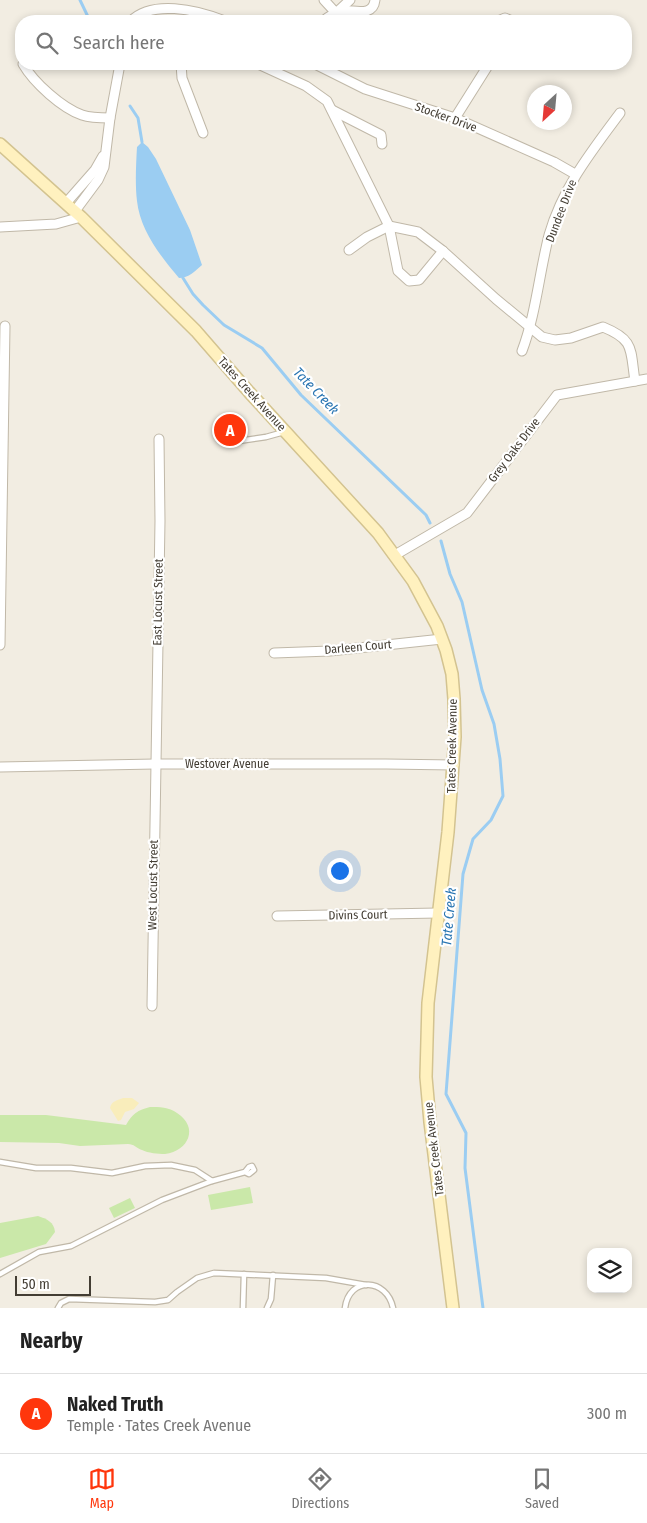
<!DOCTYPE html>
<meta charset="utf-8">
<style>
body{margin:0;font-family:"Fira Sans Condensed",sans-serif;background:#f2f2f2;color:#222}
.controls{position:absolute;right:15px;bottom:15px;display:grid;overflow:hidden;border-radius:10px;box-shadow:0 2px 8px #0003}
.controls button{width:45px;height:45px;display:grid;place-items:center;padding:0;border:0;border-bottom:1px solid #e0e0e0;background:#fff;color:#222;font:25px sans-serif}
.compass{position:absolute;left:527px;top:85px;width:45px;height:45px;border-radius:50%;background:#fff;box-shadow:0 2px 8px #0003;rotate:206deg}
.scale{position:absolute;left:15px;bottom:12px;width:76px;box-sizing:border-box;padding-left:5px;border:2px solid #433d33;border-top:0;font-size:14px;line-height:18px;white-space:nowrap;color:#433d33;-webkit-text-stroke:4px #fff;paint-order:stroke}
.you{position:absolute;left:339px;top:870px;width:18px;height:18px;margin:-12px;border:4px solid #fff;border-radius:50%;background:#1a73e8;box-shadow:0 0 0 8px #1a73e833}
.badge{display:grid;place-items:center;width:32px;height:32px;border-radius:50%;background:#ff360c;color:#fff;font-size:16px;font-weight:700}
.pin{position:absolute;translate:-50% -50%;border:2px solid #fff;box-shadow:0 1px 5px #0006}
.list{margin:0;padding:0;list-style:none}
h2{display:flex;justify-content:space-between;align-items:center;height:65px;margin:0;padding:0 20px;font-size:21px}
h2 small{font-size:16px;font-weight:400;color:#767676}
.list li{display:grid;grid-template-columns:32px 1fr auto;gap:15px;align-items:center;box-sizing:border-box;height:80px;padding:0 20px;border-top:1px solid #e0e0e0}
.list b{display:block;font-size:19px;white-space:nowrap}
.list p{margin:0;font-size:16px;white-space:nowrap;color:#767676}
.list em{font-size:16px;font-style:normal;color:#767676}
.icon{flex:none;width:28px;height:28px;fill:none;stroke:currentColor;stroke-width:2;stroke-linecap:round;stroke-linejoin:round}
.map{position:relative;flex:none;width:647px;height:1308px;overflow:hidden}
.search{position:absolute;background:#fff;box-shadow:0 2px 8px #0003;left:15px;right:15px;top:15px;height:55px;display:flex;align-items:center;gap:12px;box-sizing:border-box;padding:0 18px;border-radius:20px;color:#767676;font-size:19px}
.sheet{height:145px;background:#fff}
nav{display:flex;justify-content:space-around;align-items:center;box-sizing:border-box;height:70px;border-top:1px solid #e0e0e0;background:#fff;font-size:14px;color:#767676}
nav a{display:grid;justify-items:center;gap:2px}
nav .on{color:#ff360c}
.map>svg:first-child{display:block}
.green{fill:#cae8a9}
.sand{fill:#f9edbb}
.water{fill:#9bcdf2}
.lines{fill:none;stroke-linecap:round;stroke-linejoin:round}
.stream{stroke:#9bcdf2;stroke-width:3}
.lane-casing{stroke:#c0b8a8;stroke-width:7}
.street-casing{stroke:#c0b8a8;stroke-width:11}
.secondary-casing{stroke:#d3c390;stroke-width:14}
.lane{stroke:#fff;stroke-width:4.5}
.street{stroke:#fff;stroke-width:9}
.secondary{stroke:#fff1bf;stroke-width:11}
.labels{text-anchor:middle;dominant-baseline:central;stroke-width:4.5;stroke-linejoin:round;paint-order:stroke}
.street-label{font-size:12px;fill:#433d33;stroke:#fff}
.water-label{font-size:14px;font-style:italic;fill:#2975b2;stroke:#fff}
</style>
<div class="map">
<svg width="647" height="1308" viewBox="0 0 647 1308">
<rect width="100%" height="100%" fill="#f2ede2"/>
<!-- green -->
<g class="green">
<path d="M150 1107C159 1107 169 1107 177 1113 199 1127 189 1151 165 1154 158 1154 148 1153 142 1150 136 1148 134 1144 128 1144L80 1146 59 1143 0 1142V1115H46L126 1125C132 1114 138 1110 150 1107Z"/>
<path d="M250 1187 253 1203 211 1210 208 1195Z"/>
<path d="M130 1198 135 1208 114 1218 109 1208Z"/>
<path d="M38 1216C47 1219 54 1222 55 1232L46 1244 0 1258V1223Z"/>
</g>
<!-- sand -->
<path class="sand" d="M123 1098H132L139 1103 134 1109 125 1112 121 1120 118 1121 110 1108C111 1101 118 1100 123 1098Z"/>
<!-- water -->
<path class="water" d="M142 142 148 147 156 159 190 230 202 265C195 271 189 278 179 278 161 257 140 230 137 201 135 184 136 165 137 147Z"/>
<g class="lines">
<!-- stream -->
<g class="stream">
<path d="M80 0 90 21"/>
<path d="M130 106 138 118 142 142"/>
<path d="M183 278 193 294 203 305 224 325 262 348 301 395 426 515 430 523"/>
<path d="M441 541 450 574 462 602 482 690 494 724 500 759 503 796 491 820 473 839 463 874 446 1094 466 1133 465 1168 483 1308"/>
</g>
<!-- lane casing -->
<g class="lane-casing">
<g id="lane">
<path d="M232 442 266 437 284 432"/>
<path d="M0 1162 36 1168H71L112 1173 145 1166 171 1165 195 1170 212 1181 245 1172 249 1167 252 1166 254 1170 249 1174 245 1172"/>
<path d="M0 1274 39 1252 71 1246 162 1200 212 1181"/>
<path d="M58 1308 61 1303 69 1299 155 1302 168 1300 177 1292 197 1278 214 1273 326 1278 366 1285"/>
<path d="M243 1308 244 1274"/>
<path d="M267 1308 271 1299 273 1275"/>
<path d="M345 1308C349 1276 387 1278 393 1308"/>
</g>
</g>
<!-- street casing -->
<g class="street-casing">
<g id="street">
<path d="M324 0 336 13 350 0"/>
<path d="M131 21C152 0 195 9 225 21"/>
<path d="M323 21C328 17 334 13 341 11 353 9 373 18 375 0"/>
<path d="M498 21 505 18 512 21"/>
<path d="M23 64C34 83 62 108 82 115 91 118 101 118 110 118"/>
<path d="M181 64 182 78 203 133"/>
<path d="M258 64 306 86 327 101 389 226 398 271 409 281 419 280 443 251"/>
<path d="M315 64 365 89 455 118 554 162 575 174"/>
<path d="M332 110 381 135 382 144"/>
<path d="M455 118 489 64"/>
<path d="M66 203 95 170 103 156"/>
<path d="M75 211 98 180 104 167 110 118 120 64"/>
<path d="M0 227 56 224 81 217"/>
<path d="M349 250 367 237 389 226 418 232 443 251 496 299 542 337 555 340 571 338 603 327C635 340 630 349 635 381"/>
<path d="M522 351C536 314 539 274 549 235 563 187 591 152 620 113"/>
<path d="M395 555 467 513 557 395 647 379"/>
<path d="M0 645 5 326"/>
<path d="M274 653 330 651 442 639"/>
<path d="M0 767 155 764H386L454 765"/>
<path d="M277 916 438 913"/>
<path d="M152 1006 160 521 159 439"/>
</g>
</g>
<!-- secondary casing -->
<g class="secondary-casing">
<path id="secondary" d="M0 144 81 217 196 331 249 392 378 533 413 581 437 626 446 650 452 674 454 699 455 737 448 832 428 1003 426 1077 430 1122 453 1308"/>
</g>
<!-- lane -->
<use href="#lane" class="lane"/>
<!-- street -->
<use href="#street" class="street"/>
<!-- secondary -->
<use href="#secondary" class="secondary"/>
</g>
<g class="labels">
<!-- street labels -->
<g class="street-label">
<text transform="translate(446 117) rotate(20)">Stocker Drive</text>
<text transform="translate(561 211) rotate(-69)">Dundee Drive</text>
<text transform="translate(252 394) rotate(48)">Tates Creek Avenue</text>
<text transform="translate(514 450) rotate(-53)">Grey Oaks Drive</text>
<text transform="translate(158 602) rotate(-89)">East Locust Street</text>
<text transform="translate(358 647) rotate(-5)">Darleen Court</text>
<text transform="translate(452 746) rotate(-89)">Tates Creek Avenue</text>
<text x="227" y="764">Westover Avenue</text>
<text transform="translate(153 885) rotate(-89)">West Locust Street</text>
<text transform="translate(358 915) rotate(-1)">Divins Court</text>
<text transform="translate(434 1149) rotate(-97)">Tates Creek Avenue</text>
</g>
<!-- water labels -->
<g class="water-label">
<text transform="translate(316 391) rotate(46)">Tate Creek</text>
<text transform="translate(449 917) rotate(-85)">Tate Creek</text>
</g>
</g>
</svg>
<div class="controls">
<button><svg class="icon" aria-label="layers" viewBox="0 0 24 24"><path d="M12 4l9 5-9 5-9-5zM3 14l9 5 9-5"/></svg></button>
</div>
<svg class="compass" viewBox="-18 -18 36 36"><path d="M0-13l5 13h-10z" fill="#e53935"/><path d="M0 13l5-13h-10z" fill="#767676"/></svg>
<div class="scale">50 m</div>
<div class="you"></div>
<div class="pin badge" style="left:230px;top:430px">A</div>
<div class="search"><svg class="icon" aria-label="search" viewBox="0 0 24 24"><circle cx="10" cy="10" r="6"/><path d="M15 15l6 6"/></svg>Search here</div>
</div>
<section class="sheet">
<h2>Nearby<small></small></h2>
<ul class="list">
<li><span class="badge">A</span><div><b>Naked Truth</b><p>Temple · Tates Creek Avenue</p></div><em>300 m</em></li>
</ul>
</section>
<nav>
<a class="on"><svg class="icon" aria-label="map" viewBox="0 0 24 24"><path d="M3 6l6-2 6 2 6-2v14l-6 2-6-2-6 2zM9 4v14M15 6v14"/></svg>Map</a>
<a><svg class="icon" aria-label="directions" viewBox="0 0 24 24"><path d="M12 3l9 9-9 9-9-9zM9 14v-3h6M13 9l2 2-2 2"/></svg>Directions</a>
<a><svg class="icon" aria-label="saved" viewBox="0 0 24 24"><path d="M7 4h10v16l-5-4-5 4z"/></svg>Saved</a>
</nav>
